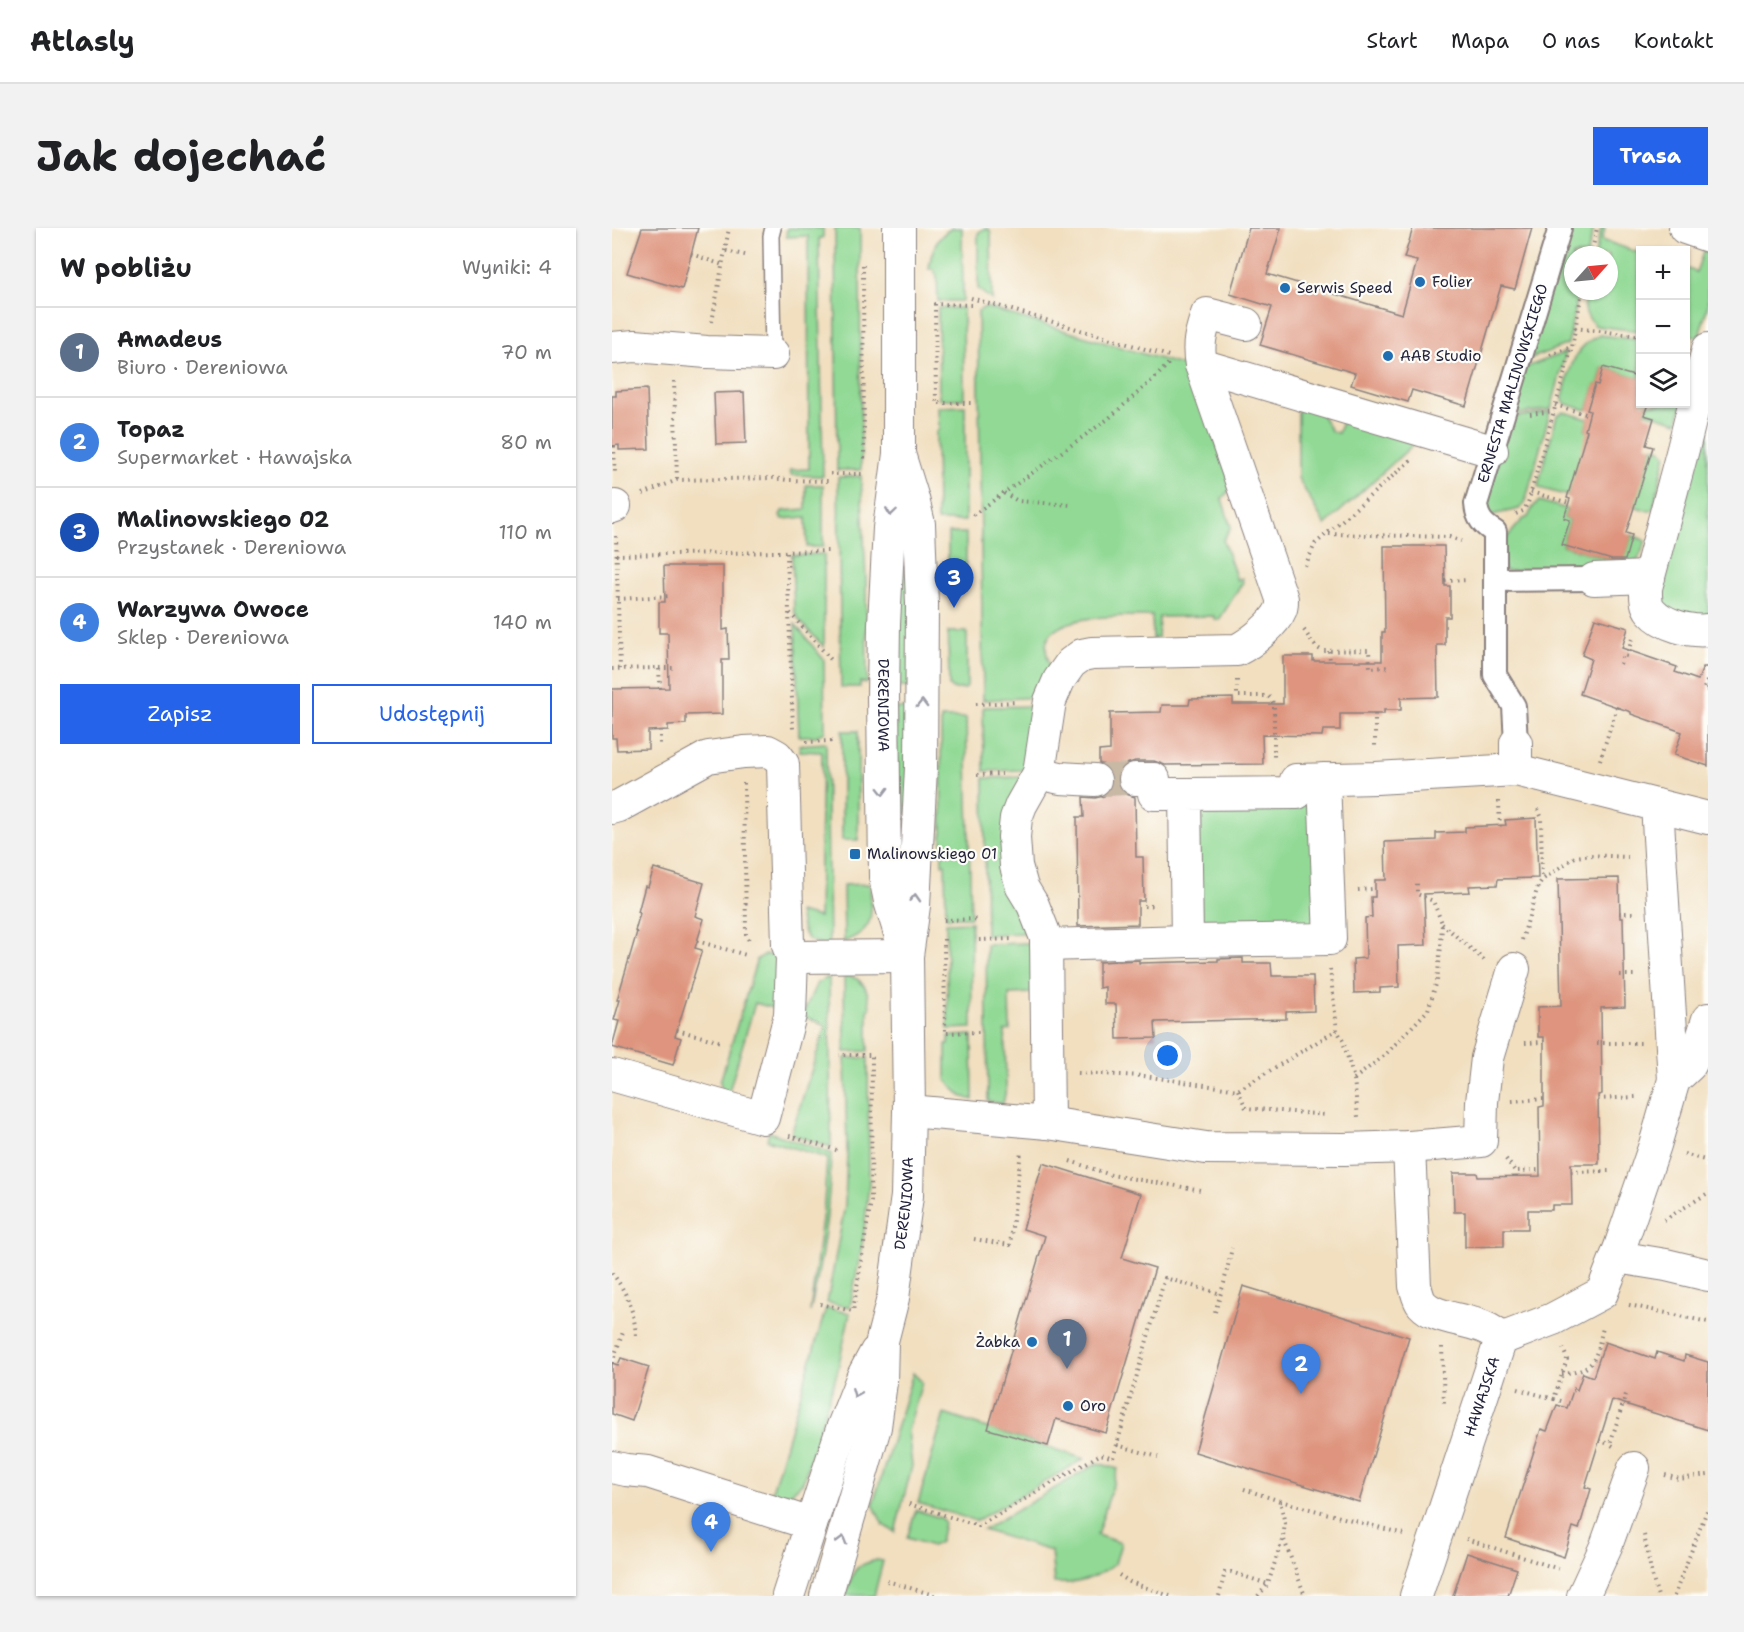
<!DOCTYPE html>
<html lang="pl">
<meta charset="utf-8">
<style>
body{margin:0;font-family:"Shantell Sans",sans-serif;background:#f2f2f2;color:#202124}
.controls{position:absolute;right:18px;top:18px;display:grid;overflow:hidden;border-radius:0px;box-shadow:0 2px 4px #0004}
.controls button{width:54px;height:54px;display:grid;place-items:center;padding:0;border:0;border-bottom:2px solid #e0e0e0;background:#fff;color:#202124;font:30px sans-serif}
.compass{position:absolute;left:952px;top:18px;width:54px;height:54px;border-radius:50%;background:#fff;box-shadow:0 2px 4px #0004;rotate:63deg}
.you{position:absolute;left:556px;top:828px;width:21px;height:21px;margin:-15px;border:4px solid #fff;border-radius:50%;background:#1a73e8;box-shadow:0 0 0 9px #1a73e833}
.badge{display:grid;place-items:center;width:39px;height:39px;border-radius:50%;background:#2563eb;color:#fff;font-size:20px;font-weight:700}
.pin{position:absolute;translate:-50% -50px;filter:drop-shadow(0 2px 3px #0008)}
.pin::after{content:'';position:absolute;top:32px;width:21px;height:18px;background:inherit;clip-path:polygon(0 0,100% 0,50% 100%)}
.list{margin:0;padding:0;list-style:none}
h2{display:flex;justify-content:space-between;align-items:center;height:78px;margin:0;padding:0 24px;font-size:26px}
h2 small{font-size:20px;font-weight:400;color:#757577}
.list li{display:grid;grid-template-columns:39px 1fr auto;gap:18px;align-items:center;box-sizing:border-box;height:90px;padding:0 24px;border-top:2px solid #e0e0e0}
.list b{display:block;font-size:22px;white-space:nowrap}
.list p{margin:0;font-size:20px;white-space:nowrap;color:#757577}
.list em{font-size:20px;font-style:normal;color:#757577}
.actions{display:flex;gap:12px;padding:18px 24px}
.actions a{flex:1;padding:14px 0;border:2px solid #2563eb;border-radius:0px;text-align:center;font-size:21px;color:#2563eb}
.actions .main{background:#2563eb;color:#fff}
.icon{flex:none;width:33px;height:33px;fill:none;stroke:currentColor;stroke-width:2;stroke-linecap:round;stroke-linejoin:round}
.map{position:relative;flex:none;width:1096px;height:1368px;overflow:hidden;border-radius:0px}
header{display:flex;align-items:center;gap:36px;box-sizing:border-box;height:84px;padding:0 30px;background:#fff;border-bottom:2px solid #e0e0e0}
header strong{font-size:28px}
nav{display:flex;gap:33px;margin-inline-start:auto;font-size:21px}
.intro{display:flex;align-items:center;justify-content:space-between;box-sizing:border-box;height:144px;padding:0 36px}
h1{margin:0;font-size:42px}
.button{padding:15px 27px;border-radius:0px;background:#2563eb;color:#fff;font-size:21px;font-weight:700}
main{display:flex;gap:36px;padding:0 36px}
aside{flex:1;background:#fff;border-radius:0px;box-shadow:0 2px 4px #0004}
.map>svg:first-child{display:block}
.green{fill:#91d994;stroke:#5a7e68;stroke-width:1.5}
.building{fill:#de947e}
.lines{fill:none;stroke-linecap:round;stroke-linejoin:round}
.minor-tunnel{stroke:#c8b9a5;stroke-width:32;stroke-dasharray:32 16;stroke-linecap:butt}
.service-casing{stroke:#8a807e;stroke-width:18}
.pedestrian-casing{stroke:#8a807e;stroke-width:26}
.minor-casing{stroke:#8a807e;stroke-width:34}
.path{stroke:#8a807e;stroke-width:4;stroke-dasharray:1.5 4.5;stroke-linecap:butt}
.service{stroke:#fff;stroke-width:15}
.pedestrian{stroke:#fff;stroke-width:22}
.minor{stroke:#fff;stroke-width:32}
.oneway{stroke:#9c9ca7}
.poi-dot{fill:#1f6fb2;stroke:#fdfcf7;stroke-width:2}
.labels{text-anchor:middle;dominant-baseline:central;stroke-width:4.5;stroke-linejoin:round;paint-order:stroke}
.poi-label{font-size:15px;fill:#22223b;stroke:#fdfcf7;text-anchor:start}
.street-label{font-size:15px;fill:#22223b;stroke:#fdfcf7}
</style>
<header>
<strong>Atlasly</strong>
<nav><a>Start</a><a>Mapa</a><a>O nas</a><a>Kontakt</a></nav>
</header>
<div class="intro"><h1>Jak dojechać</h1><a class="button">Trasa</a></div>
<main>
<aside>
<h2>W pobliżu<small>Wyniki: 4</small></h2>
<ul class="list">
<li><span class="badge" style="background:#5c6f8a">1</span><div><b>Amadeus</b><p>Biuro · Dereniowa</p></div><em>70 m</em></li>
<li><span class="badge" style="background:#3f7fe0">2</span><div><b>Topaz</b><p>Supermarket · Hawajska</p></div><em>80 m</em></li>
<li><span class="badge" style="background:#1a4fb4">3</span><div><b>Malinowskiego 02</b><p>Przystanek · Dereniowa</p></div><em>110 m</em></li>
<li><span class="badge" style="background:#3f7fe0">4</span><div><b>Warzywa Owoce</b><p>Sklep · Dereniowa</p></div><em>140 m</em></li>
</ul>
<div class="actions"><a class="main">Zapisz</a><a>Udostępnij</a></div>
</aside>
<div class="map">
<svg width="1096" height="1368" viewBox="0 0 1096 1368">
<rect width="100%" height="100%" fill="#fdfcf7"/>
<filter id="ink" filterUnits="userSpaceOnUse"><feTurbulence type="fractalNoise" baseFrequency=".0167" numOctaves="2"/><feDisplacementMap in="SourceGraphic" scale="12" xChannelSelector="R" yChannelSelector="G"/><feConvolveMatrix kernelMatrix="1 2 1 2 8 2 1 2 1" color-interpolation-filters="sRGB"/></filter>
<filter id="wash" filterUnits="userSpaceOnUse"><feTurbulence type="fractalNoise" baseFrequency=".008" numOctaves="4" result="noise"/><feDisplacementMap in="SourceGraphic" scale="24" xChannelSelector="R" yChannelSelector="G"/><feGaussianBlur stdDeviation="1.35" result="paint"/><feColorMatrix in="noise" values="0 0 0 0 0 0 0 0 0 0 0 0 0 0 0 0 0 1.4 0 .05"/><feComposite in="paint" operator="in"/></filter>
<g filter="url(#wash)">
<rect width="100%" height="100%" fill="#f1dfc0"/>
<!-- green -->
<g class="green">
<path d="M175 0H211V9L207 11 211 248 179 247 178 242 197 241 196 8 174 9Z"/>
<path d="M223 0H248V5L249 242H225Z"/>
<path d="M340 0H350L351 73H326L325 48 321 41H317C319 23 324 9 340 0Z"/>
<path d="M955 0H982L975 27H961V63H966L956 116 914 132Z"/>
<path d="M989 0H993L990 12 1028 25V103L984 98C972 87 970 79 974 63H997V27H983Z"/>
<path d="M371 1H377L379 5 380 72 366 61V5Z"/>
<path d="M1092 22 1096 26V76L1087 109 1074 108V40L1084 44Z"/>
<path d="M373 79 579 140 620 259 610 271 619 299 611 312 625 352 630 350 631 354 607 392H603L602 388 547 389 546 410 541 411 540 388C516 388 438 384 434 417 433 424 437 432 438 440 438 449 430 461 426 469L371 472 366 83Z"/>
<path d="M326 80H351L352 171H327Z"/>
<path d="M988 107 1028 112V150L991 139 986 157H983L975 182 954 176 951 172V168C958 142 960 119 988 107Z"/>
<path d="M954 124 939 181 898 187 912 140Z"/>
<path d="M1036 176H1070L1066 194 1033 184Z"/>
<path d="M353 178V293H325L324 203 327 202 326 179Z"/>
<path d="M686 178 708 184 719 203 726 205 731 191 805 213 713 297 686 250Z"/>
<path d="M938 184 913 275 907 281 871 289 897 190Z"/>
<path d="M952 184 976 191 973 202 978 204 956 268 928 260 926 257 945 187Z"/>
<path d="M1096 186V390L1064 386 1045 371Z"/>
<path d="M1041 219 1049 221 1054 226 1041 282 1037 283 1012 275 1032 247Z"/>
<path d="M249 248 254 352 255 455 248 454V459H229L226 249Z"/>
<path d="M194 257H211V319H195L194 289 171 291 168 288 170 283 194 281Z"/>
<path d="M927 273 955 281 952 290 958 292 950 317 1011 336 1020 307 1034 313 1026 332 1015 339 892 343 891 314 910 292 916 289 921 279Z"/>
<path d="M295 297 300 459H283L288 300Z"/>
<rect x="336" y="305" width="18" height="55"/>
<path d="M212 326V419L187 392 182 383 180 327Z"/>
<path d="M183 396 212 432 213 504 204 508H187Z"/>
<path d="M336 404H355V459L353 461H340L337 458Z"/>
<path d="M425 478 415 542 372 543 371 479Z"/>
<path d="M283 480H299L292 649 287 648Z"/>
<path d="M329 490H354L359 689H334L333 636H330Z"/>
<rect x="230" y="503" width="16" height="109"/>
<path d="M214 515 217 717C191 714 192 709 187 684L207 689 210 524 188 523 187 517Z"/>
<path d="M411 549 422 704 374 707 372 550Z"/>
<path d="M709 572 712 698 588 701 585 575Z"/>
<path d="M258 656C259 688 265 700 232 714L231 657Z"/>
<path d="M359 694 360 800 336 801 334 695Z"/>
<path d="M422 715V765L397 766 398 802 393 803 394 861 391 876 376 873 374 716Z"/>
<path d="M153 727H159L166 730 168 782 143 775 115 870 110 862 108 854 145 731Z"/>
<path d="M232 747C252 749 257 763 258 781H256V823L233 824Z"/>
<path d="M217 749 219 919 179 906 214 797 190 788 205 755Z"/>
<path d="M360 807 361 872 349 868 334 852V816H337V808Z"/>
<path d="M233 830H256L257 955 251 1012 238 1079 215 1075 233 977 235 924Z"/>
<path d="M157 904 219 925C218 980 211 1030 198 1084L212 975 215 930 155 912Z"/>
<path d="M214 1080 238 1085 225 1145 191 1254 179 1265 158 1270Z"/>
<path d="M301 1145 310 1154 296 1202 300 1238 283 1304 271 1297 261 1276Z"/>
<path d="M332 1186C379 1202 426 1215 472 1231L364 1293 306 1275Z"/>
<path d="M486 1235 506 1241 485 1307 509 1315 503 1336C483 1350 467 1357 442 1355L439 1323 371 1302Z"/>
<path d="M304 1282 329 1290 332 1294 328 1314 320 1318 295 1310Z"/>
<path d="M265 1332 271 1333 262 1368 234 1367C241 1344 239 1338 265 1332Z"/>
</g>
<g id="blocks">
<!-- building -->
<g class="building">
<path d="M30 0H86L70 61 15 45Z"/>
<path d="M637 0H669L655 46 790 86 805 33 792 30 801 0H920L903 61 889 58 854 178 800 162 796 174 739 157 743 145 648 117 660 79 618 66Z"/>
<path d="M991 139 1029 150V176H1036L1032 187 1042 190 1034 217 1041 219 1014 305 1020 307 1013 332H1000L950 317 958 292 952 290 958 271 955 270 975 203 973 202 978 183 975 182 983 156 986 157Z"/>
<path d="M35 161 37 221 7 222V217L0 218V168H4V163Z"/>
<path d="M132 164 134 215 104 216 102 165Z"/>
<path d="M772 318H832L833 358H838V389H833V417H825L826 469 789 470V482H772V486H728V502H711L710 508 650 507 651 536 553 537 542 533H523L514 536 507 543 505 552 507 559 514 566 523 569 524 629H531L532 673H526V696L466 698 465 589H472L471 569 483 570 492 568 498 562 501 554 499 543 493 537 487 535V523L498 522V485L549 484 550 477H577L578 471 621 470V476H671V428H701V433H770V404H773Z"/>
<path d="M52 338H111V402L116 401 117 432H110V486L74 487V496L56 497V502L36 503V521L5 522 4 510H0V461L57 460 56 405H47V374H53Z"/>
<path d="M983 390 1016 400 1010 420 1065 439 1063 444 1086 452 1091 439H1096V538L1062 527 1070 504 1019 486V484L968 466 979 431 970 427Z"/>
<path d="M924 590 926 650 886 651 885 657 857 658 858 664 812 666 814 717 786 718 787 759 768 760V764L742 765 741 731 754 730 753 690 760 689 759 669H763V652H774L773 614 824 612V605L853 604V599L894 597 893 592Z"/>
<path d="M42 640 92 655 83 688 92 691 83 720 90 722 63 808 69 810 61 837 0 819 7 793 2 792 8 772H5L25 704 23 703 28 685 26 684 33 658 36 659Z"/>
<path d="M1007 650 1008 690H1011L1013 779 989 780 990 866 986 867 987 936H959L960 977H940V982H916V1001H892V1018L853 1019V984H842L841 945H865L866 949 928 948 927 879 932 878V809H926V779L949 778 946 651Z"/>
<path d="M631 730V735H659L660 748H701L702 783 674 784V791L543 794 544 810 505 811 504 776H493V759L487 760V734L527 732V735L606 733V731Z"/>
<path d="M431 935 529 966 510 1030 543 1040 494 1205 444 1191 436 1218 376 1201 433 1008 411 1001Z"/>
<path d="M631 1058 797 1109 747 1274 583 1224Z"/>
<path d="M993 1114 1043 1131 1045 1124 1072 1133 1073 1127 1096 1134V1202L1000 1172 973 1259 979 1261 967 1301 961 1299 952 1329 894 1310 929 1201 935 1203 945 1177 955 1180 962 1160 965 1162 971 1145 981 1149Z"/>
<path d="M9 1130 37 1139 20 1193 0 1186V1135L6 1137Z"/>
<path d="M855 1325 905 1341 896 1368H841Z"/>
</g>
</g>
</g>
<g filter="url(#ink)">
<use href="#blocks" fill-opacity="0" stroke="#8a807e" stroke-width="1.5"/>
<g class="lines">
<!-- minor-tunnel -->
<path class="minor-tunnel" d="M483 552 523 551"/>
<!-- service casing -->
<g class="service-casing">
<path id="service" d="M161 0 159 8 161 126"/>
</g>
<!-- pedestrian casing -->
<g class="pedestrian-casing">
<g id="pedestrian">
<path d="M883 352 982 351"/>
<path id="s1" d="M904 515 902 478 883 447V304C871 297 865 290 864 276L948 0"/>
</g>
</g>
<!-- minor casing -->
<g class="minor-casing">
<g id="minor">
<path id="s2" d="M287 0V226L277 300 272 396 271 469 273 649 278 673 293 722"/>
<path d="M1073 0 1096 8"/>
<path d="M0 120 23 118 95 124 161 126"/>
<path d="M1096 121 1071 221 1034 360C1034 367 1033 376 1039 383 1051 397 1078 404 1096 402"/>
<path d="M589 137 880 223"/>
<path d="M0 279 3 278"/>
<path d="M982 351 1037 349"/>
<path d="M904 542 1096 590"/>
<path d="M427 545 448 550 483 552"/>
<path d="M523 551H542V566H573"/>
<path d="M1045 577 1062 852"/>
<path d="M0 580 7 578 96 529 132 524 156 523 165 528 171 536 176 717 180 729 178 787 151 890 0 847"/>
<path d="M575 713 718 711 712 551"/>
<path d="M434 717 575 713 573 566 685 565 684 552 764 550 904 542V515"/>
<path d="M180 729 295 728"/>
<path d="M297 883 436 895 594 920 732 921 797 919 869 913 870 874 875 830 902 741"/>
<path d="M436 895 434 710 421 677 410 659 404 638 402 609 404 590 409 577 427 545 438 473 447 452 459 435 470 427 480 425 625 422C639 415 663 396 669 381 670 378 670 374 670 371L589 137C585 116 589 105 595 86L634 96"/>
<path d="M797 919 803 1058C805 1064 806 1071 810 1076 827 1095 871 1089 889 1111"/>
<path d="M1005 1029 1054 1037 1096 1047"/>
<path d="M0 1239 14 1242 36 1244 199 1296"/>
<path d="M176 1368 230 1201 251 1148 264 1124"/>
<path id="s3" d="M214 1368 263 1199 269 1154 270 1113 281 1070 295 968 297 883 295 728 302 678 309 540 310 376 307 296 301 271 287 226"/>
<path id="s4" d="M804 1368 889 1111 941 1091 990 1065 1008 1019 1043 917 1062 852 1078 837 1087 820 1096 791"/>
<path d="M971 1368 994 1318 1022 1240"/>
</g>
</g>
<!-- path -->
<g class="path">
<path d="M114 23 137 28"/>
<path d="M79 26 111 37"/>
<path d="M979 27 985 0"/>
<path d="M251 37 252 231"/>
<path d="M359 70 557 128"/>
<path d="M359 77 323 76 324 175H360"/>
<path d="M100 94 117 0"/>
<path d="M963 100 1028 108"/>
<path d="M938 127 959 119"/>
<path d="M62 153 65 252"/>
<path d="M943 177 977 187"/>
<path d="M918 186 942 183"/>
<path d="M2 218 3 247"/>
<path d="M218 246H252V244"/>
<path d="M919 264 957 275"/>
<path d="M392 265 406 273 459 277"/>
<path d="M31 266 65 252 161 250 175 252 218 253"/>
<path d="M904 286 911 283 916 275 960 119 970 63"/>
<path d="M361 287 496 191 545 148 557 135"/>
<path d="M717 306 837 309 849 313"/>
<path d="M4 308 8 441"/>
<path d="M175 325 181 501"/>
<path d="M4 327 219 323"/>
<path d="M693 338 703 316 799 232"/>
<path d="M833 353 856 352"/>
<path d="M6 371 58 368"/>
<path d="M178 385 221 434"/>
<path d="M692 402C698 410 701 419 711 423L757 422 758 440 778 439"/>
<path d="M717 423 718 433"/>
<path d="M1008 436 1011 427 1015 428 1021 407"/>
<path d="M47 440H62"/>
<path d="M0 441 47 440 48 460"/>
<path d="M625 452V468H656L659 471 662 477V529"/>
<path d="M1092 460 1096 451"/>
<path d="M364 476 405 474"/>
<path d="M763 486V518"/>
<path d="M48 502V520"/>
<path d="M194 514 222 513"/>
<path d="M988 532 1005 479"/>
<path d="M365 547 390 546"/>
<path d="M132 555 134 706 138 715"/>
<path d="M887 573 888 602"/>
<path d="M926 581 929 588 930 651"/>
<path d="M746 662 760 661"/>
<path d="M532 678H544"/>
<path d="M1007 685H1022"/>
<path d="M332 692 367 691"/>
<path d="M830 696 872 732"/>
<path d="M332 711 333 805 368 804"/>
<path d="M367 712 402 711"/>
<path d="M910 712 926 658 930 652 963 629 978 627 1016 629"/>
<path d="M85 713 134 727"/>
<path d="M718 741 725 802 731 813 742 851 746 889"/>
<path d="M1008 747H1025"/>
<path d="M65 802 109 814"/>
<path d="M913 815 932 814"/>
<path d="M985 815H1030"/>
<path d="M466 845 532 848 626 862 725 802"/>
<path d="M742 851 773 827 816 782 825 753 829 718 830 695 821 673 805 666V652"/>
<path d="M626 862 634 880 715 887"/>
<path d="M986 871 1024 869"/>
<path d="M900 873 932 871"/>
<path d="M177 908 228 923"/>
<path d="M1072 926 1096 933"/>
<path d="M894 931 903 943 928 942"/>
<path d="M458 933 499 947 589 962"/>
<path d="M959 944 1000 943"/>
<path d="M1052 992 1096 965"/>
<path d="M362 1011 398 1017 409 923"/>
<path d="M0 1045C15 1064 23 1085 24 1109"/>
<path d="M208 1076 241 1083 259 973 260 827H227"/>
<path d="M1017 1077 1096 1094"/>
<path d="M603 1084 612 1055 620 1020"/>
<path d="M830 1119 832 1175"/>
<path d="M0 1135 11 1104"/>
<path d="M950 1146C985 1143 983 1130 991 1100"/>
<path d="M906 1161 942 1171 955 1131 951 1120"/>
<path d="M942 1171 953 1174"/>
<path d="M987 1213 998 1216"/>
<path d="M505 1217 546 1229"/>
<path d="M1001 1218 998 1216 1015 1163"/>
<path d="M1053 1247 1067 1251 1096 1247"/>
<path d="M632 1261 668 1273 673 1296 671 1309 693 1368"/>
<path d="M668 1273 792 1306"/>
<path d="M297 1276 367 1298 489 1226 501 1230 553 1050 609 1066"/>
<path d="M1032 1307 1040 1348 1046 1368"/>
<path d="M854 1311 950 1342"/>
<path d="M507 1347 518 1354 558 1368"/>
<path d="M275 1353 325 1368"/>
<path d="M607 1368 613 1344H619L656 1356"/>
<path d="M646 1368 656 1356 671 1309"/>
<path d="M1062 1368 1096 1280"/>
</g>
<!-- service -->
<use href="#service" class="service"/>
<!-- pedestrian -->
<use href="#pedestrian" class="pedestrian"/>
<!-- minor -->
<use href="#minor" class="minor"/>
</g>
<!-- one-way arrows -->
<defs><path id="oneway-chevron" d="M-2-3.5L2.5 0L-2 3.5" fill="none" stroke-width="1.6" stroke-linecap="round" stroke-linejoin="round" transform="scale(1.5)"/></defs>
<g class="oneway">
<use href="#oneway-chevron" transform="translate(279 284) rotate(98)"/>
<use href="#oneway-chevron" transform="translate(310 476) rotate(-89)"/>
<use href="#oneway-chevron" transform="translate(271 563) rotate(89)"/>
<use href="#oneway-chevron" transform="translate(303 670) rotate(-87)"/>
<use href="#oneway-chevron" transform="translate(244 1165) rotate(112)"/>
<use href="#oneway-chevron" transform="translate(230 1312) rotate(-74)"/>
</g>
</g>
<!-- markers -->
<g class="poi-dot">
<circle cx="808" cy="54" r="6"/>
<circle cx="673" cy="60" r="6"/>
<circle cx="776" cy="128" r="6"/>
<rect x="237" y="620" width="12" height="12" rx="3"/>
<circle cx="420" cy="1114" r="6"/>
<circle cx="456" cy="1178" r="6"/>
</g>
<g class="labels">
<!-- poi labels -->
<g class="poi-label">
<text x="820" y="54">Folier</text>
<text x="685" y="60">Serwis Speed</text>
<text x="788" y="128">AAB Studio</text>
<text x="255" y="626">Malinowskiego 01</text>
<text x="408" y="1114" text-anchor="end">Żabka</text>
<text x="468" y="1178">Oro</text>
</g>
<!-- street labels -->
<g class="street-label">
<text stroke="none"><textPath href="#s1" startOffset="378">ERNESTA MALINOWSKIEGO</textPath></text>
<text stroke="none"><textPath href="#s2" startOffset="478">DERENIOWA</textPath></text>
<text stroke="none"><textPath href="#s3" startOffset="402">DERENIOWA</textPath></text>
<text stroke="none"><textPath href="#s4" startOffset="210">HAWAJSKA</textPath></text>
</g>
</g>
</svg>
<div class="controls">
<button>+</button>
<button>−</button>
<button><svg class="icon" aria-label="layers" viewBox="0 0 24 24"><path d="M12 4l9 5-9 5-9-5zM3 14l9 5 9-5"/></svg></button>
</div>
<svg class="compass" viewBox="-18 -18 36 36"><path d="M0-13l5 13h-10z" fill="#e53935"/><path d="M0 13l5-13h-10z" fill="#757577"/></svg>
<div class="you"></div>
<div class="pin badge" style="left:455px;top:1141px;background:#5c6f8a">1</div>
<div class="pin badge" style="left:689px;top:1166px;background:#3f7fe0">2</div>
<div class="pin badge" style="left:342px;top:380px;background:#1a4fb4">3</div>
<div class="pin badge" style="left:99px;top:1324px;background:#3f7fe0">4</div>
</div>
</main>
